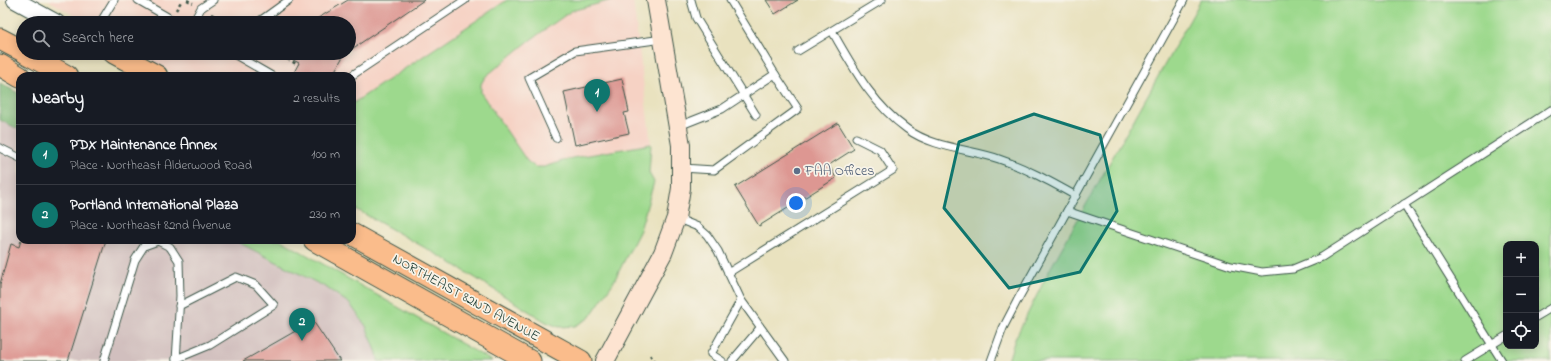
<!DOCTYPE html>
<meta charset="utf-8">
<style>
body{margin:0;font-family:"Indie Flower",sans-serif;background:#242831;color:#f1f3f6}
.controls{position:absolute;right:12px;bottom:12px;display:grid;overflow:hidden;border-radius:8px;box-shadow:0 2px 10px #0003}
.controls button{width:36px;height:36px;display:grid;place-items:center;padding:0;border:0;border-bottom:1px solid #363941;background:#171b24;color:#f1f3f6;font:20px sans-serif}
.you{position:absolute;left:796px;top:203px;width:14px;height:14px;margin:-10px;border:3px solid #fff;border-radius:50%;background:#1a73e8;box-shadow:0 0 0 6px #1a73e833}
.badge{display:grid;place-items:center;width:26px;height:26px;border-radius:50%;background:#0f766e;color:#fff;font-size:13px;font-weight:700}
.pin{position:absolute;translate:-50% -33px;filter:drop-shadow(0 1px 2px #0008)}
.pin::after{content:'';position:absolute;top:21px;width:14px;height:12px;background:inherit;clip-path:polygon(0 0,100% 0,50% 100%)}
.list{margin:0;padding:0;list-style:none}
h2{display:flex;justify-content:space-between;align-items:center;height:52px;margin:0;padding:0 16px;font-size:17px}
h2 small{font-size:13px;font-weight:400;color:#9ea1a6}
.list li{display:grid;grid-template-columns:26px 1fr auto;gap:12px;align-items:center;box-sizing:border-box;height:60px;padding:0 16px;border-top:1px solid #363941}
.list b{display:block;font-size:15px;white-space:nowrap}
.list p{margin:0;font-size:13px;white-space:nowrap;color:#9ea1a6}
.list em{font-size:13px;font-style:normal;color:#9ea1a6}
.icon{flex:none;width:22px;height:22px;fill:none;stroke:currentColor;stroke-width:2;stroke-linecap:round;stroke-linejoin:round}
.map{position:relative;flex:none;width:1551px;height:361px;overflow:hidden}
.search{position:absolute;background:#171b24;box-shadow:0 2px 10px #0003;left:16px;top:16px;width:340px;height:44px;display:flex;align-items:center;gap:10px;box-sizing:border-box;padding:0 14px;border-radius:22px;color:#9ea1a6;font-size:15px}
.panel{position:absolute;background:#171b24;box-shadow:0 2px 10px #0003;left:16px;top:72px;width:340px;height:172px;border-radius:12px}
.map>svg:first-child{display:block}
.built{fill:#f6d2c4}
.industrial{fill:#d1bfbe}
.green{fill:#9dd98d;stroke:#5e8b60;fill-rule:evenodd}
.forest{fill:#7eb978;stroke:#4e7b56}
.building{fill:#dd9792}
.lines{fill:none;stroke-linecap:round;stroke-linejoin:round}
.service-casing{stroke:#3d5649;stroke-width:9}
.tertiary-casing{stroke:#3d5649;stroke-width:18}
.secondary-casing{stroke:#3d5649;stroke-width:20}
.primary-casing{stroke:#3d5649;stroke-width:23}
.path{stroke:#3d5649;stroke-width:2.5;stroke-dasharray:3 3;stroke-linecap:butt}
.service{stroke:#fff;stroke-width:7}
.tertiary{stroke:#fff;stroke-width:16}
.secondary{stroke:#fde4d1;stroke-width:18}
.primary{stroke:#fabc8b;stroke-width:21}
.marked{fill:#0f766e;fill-opacity:0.2;stroke:#0f766e;stroke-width:3;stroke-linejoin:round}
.service-dot{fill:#5c6f8a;stroke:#f7f3e8;stroke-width:1.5}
.labels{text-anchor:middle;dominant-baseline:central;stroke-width:3.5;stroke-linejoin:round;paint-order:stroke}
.service-label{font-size:14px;fill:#4e5e75;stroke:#f7f3e8;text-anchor:start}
.street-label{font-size:14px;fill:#1f3d34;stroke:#f7f3e8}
</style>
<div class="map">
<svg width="1551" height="361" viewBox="0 0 1551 361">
<rect width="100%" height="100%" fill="#f7f3e8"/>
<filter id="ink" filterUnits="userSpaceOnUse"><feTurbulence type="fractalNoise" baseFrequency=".025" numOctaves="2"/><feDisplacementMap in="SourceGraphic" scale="8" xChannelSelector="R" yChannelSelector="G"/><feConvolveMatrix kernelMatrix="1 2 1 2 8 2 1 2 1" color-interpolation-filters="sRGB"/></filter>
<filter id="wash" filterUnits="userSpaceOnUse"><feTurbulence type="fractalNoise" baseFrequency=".012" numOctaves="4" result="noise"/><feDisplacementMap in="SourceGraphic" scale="16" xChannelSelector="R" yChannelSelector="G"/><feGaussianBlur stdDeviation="0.9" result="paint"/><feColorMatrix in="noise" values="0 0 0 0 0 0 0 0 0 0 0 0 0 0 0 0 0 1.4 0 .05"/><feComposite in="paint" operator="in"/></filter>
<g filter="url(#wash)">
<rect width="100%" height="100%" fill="#e9e2bf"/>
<!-- built -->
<g class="built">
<path d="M48 0H507L352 104V76H176L138 53H349V23H87Z"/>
<path d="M612 0H633L651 144 572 158 544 167H535L527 161 481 93V84L485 77 529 41 571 11Z"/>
</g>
<!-- industrial -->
<path class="industrial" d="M0 120 20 130V240H234L327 288 350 304 366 326 377 353 378 361H0Z"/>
<!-- green -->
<g class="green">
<path d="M507 0H612L571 11 529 41 485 77 481 84V93L527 161 535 167H544L572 158 651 144 649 173 654 182 640 230 613 283 589 318 575 326 559 327 546 322 445 259 352 207V104Z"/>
<path d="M1201 0H1551V361H1008L1015 339 1050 269ZM1506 244H1536V346H1506Z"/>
<path d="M234 240H281L492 361H378L377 353 366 326 350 304 327 288Z"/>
</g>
<!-- forest -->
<path class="forest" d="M0 83 20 94V130L0 120Z"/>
<g id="blocks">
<!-- building -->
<g class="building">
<path d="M348 0H424L349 51V23H310Z"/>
<path d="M766 0H798L775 14Z"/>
<path d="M280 53H345L332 76H321L313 72 311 76H292L299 63Z"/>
<path d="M622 79 629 112 624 113 629 133 575 145 564 92Z"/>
<path d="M838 123 854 149 829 165 836 178 759 226 735 187Z"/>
<path d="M21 240H106L68 361H0V284L11 244 19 247Z"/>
<path d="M313 321 340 361H243Z"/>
</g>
</g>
</g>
<g filter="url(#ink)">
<use href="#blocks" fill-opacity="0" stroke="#3d5649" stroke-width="1"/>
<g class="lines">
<!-- service casing -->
<g class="service-casing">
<g id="service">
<path d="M138 0 178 23"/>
<path d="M691 0 696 18 756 115"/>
<path d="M100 23 114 0"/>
<path d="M193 23 201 8 213 0"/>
<path d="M257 23 289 0"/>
<path d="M832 31C853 67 872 104 907 129 933 148 970 149 999 159 1026 168 1051 182 1076 196"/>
<path d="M798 51 882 0"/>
<path d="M232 53 272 76"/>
<path d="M351 76 465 0"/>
<path d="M679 126 722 109 775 74 730 0"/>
<path d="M556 138 529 78 575 51 663 39"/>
<path d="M0 148 20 158"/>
<path d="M682 168 714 170 798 109 775 74"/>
<path d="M1404 204 1502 361"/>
<path d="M1067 211 1231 266 1262 272 1293 269 1322 257 1551 110"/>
<path d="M676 218 698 227 707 235 718 251 741 300 785 361"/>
<path d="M728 273 893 170 880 150 856 138"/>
<path d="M1536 317 1551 308"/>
<path d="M176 359 210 345 274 305 256 285 236 277 179 306"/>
<path d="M104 361 135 260 144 246 158 241 170 247 179 261 180 296 176 361"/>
<path d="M722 361 711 354 741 300"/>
<path d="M732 361 760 328"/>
<path d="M991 361 1003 328 1017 301 1184 0"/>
<path d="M1465 361 1506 336"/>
</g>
</g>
<!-- tertiary casing -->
<g class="tertiary-casing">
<path id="tertiary" d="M15 0 57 23"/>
</g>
<!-- secondary casing -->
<g class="secondary-casing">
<path id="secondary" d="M605 361 663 253 676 218 681 188V145L656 0"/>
</g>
<!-- primary casing -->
<g class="primary-casing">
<g id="primary">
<path d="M0 39 23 51"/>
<path d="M26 53 67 76"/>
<path d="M114 53 157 76"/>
<path d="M0 65 20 77"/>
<path d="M352 234 581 361"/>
<path d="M314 240 530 361"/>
</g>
</g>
<!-- path -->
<g class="path">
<path d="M187 0 193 3"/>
<path d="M176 10 182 0"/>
<path d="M211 14 228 23"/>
<path d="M277 53 298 65"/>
<path d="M313 73 318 76"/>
<path d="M650 355 655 361"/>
</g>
<!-- service -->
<use href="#service" class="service"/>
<!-- tertiary -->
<use href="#tertiary" class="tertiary"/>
<!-- secondary -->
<use href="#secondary" class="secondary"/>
<!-- primary -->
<use href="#primary" class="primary"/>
</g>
</g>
<!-- marked area -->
<path class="marked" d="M1034 114 1100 135 1117 211 1080 272 1009 288 944 208 959 142Z"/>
<!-- markers -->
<circle class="service-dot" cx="797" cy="171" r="4"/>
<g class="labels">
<!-- service labels -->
<g class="service-label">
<text x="805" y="171">FAA Offices</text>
</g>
<!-- street labels -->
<g class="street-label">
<text transform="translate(466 298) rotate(29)">NORTHEAST 82ND AVENUE</text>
</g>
</g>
</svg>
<div class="controls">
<button>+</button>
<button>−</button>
<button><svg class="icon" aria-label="locate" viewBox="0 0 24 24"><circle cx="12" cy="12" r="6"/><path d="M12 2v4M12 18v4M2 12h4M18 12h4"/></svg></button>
</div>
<div class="you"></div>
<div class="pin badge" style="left:597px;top:112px">1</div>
<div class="pin badge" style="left:302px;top:341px">2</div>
<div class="search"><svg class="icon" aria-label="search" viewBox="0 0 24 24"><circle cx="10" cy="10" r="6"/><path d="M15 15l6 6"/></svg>Search here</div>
<section class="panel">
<h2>Nearby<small>2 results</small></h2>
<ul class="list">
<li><span class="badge">1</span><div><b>PDX Maintenance Annex</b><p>Place · Northeast Alderwood Road</p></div><em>100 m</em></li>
<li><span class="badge">2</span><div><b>Portland International Plaza</b><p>Place · Northeast 82nd Avenue</p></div><em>230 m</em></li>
</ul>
</section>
</div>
